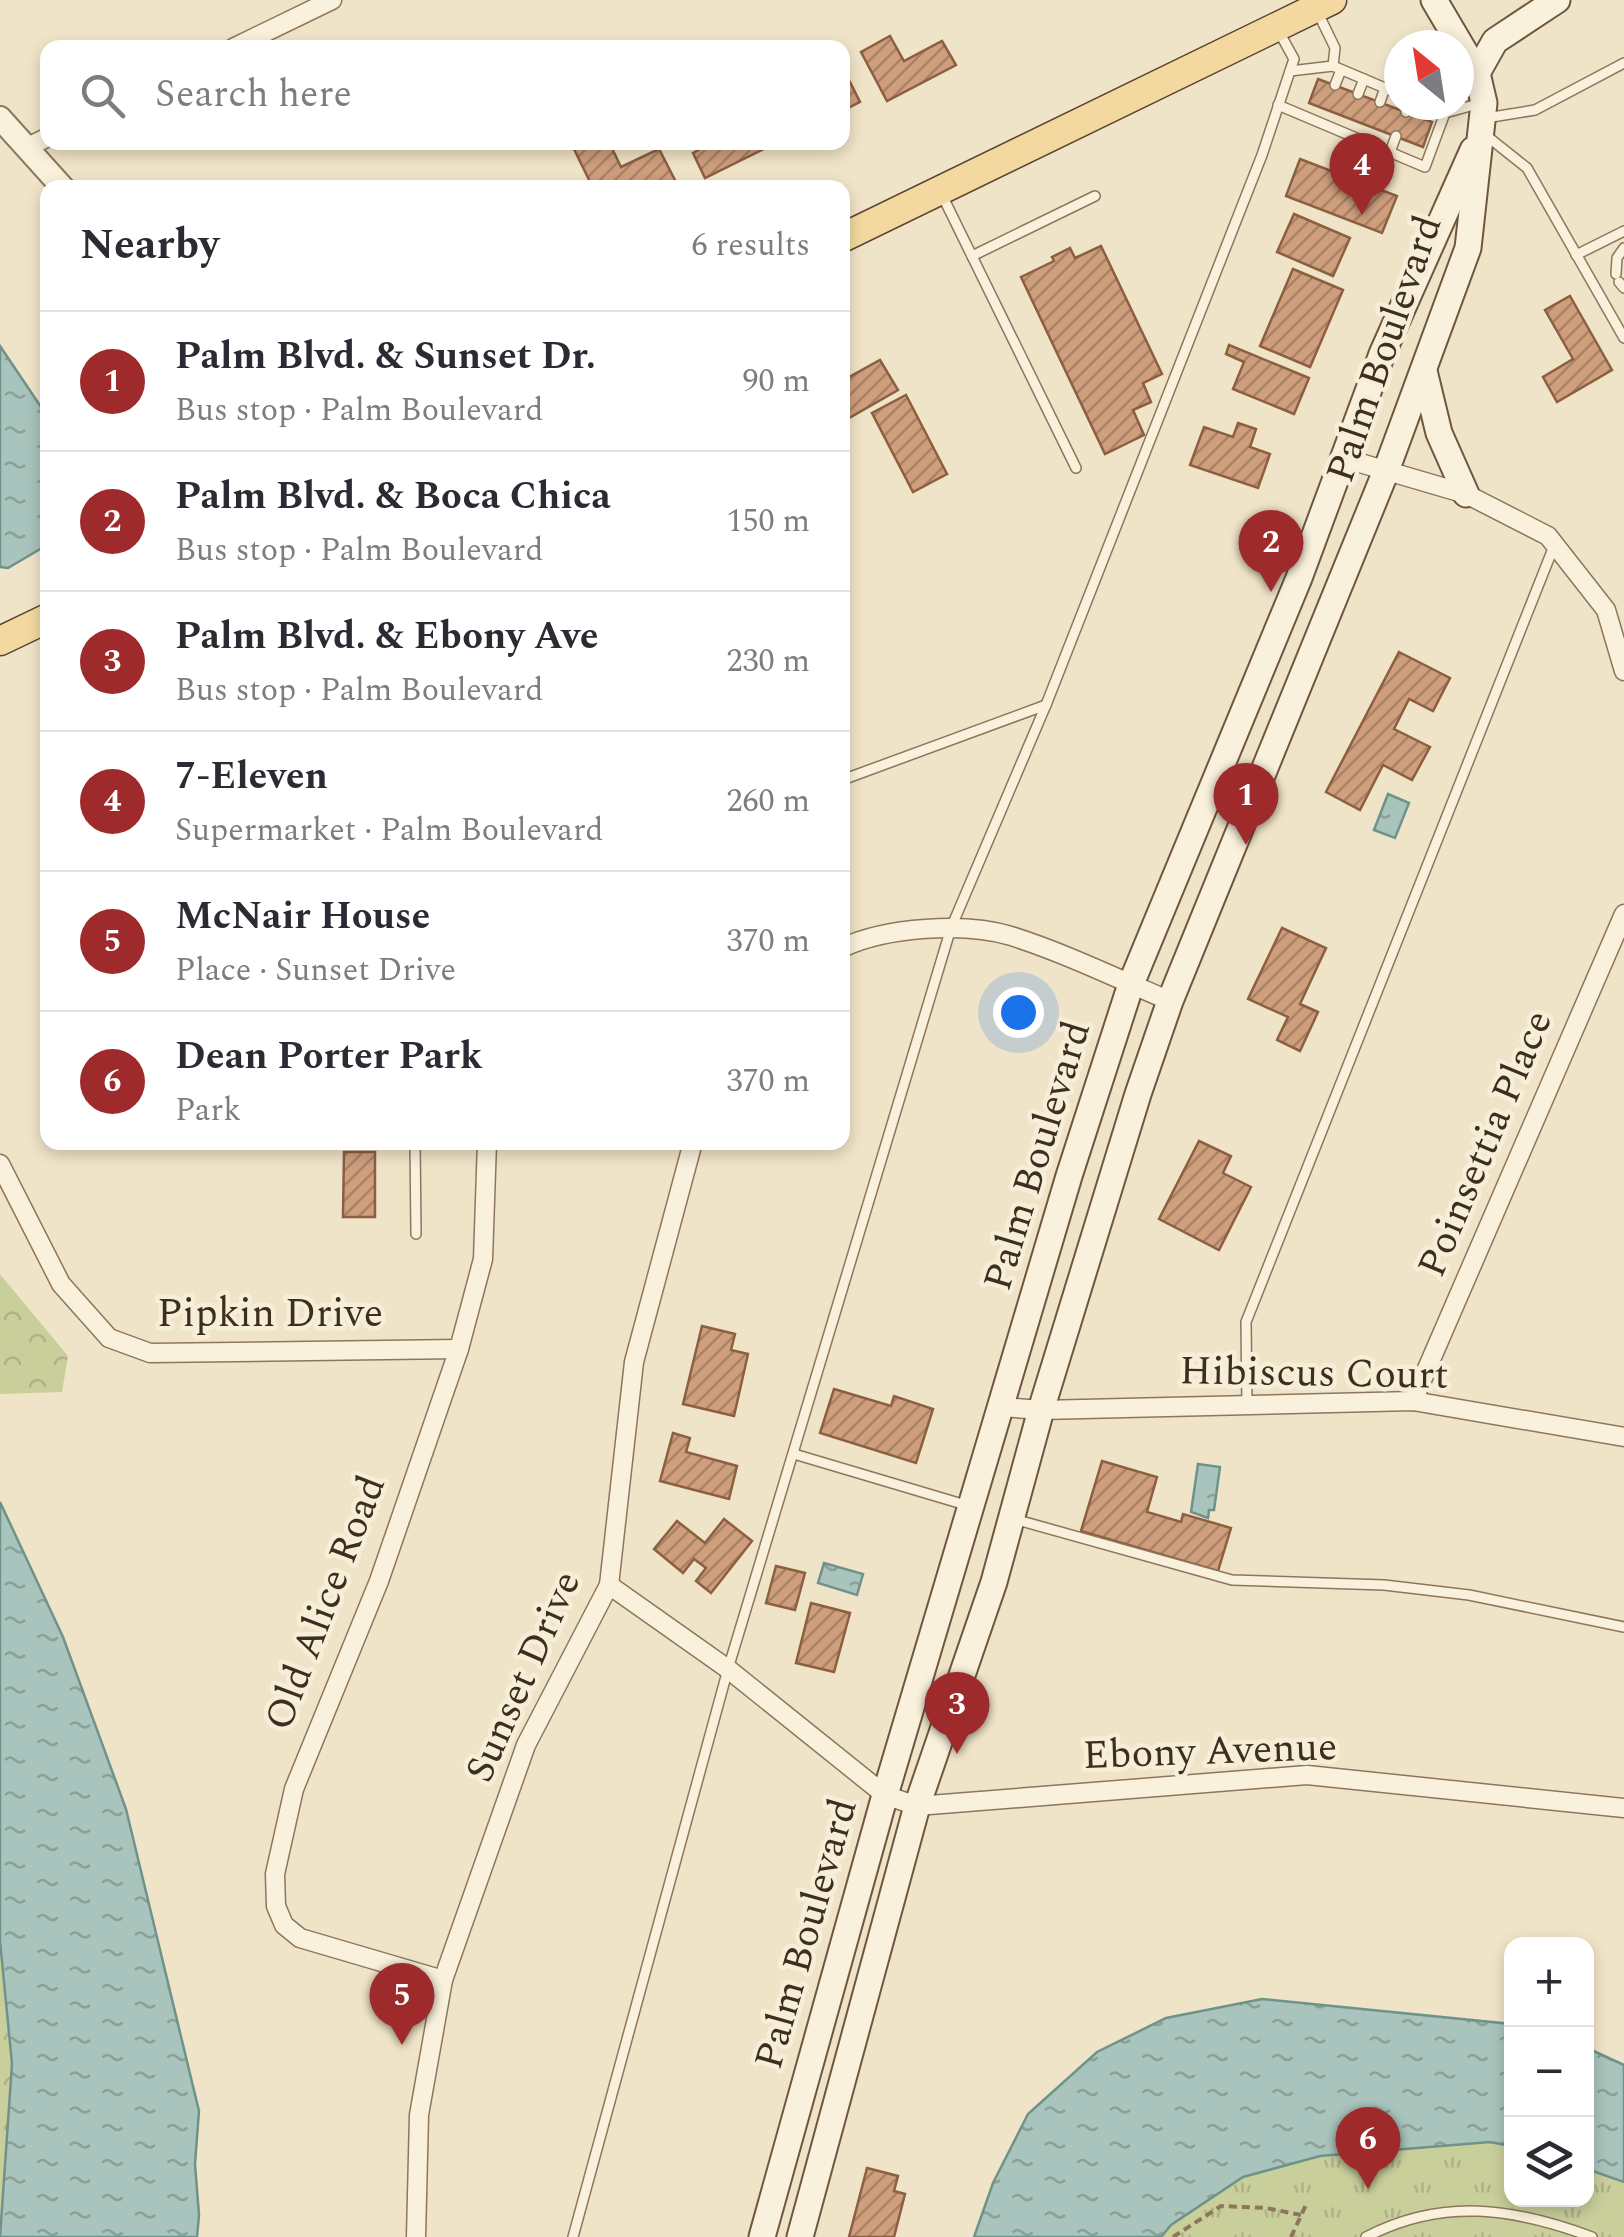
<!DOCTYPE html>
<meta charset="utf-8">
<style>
body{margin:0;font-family:Spectral,serif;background:#f2f2f3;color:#2b2b33}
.controls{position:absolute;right:30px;bottom:30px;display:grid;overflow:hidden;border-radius:20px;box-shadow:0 5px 15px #0003}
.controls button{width:90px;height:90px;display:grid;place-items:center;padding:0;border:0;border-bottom:2px solid #e1e1e2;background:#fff;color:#2b2b33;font:50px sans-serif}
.compass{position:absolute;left:1384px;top:30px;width:90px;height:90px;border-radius:50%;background:#fff;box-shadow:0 5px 15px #0003;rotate:330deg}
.you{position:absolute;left:1018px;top:1012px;width:35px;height:35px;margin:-25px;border:8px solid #fff;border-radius:50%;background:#1a73e8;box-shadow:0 0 0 15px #1a73e833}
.badge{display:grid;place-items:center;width:65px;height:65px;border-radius:50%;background:#9e2a2b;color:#fff;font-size:32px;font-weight:700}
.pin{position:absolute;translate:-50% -82px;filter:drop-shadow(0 2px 5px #0008)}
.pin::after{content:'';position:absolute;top:52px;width:35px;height:30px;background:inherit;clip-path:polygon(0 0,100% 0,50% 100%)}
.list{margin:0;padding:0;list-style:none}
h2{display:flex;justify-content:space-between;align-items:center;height:130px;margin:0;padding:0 40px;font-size:42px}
h2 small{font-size:32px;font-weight:400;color:#7c7c81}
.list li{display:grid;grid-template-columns:65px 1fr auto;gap:30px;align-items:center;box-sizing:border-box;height:140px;padding:0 40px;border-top:2px solid #e1e1e2}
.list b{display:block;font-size:38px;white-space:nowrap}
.list p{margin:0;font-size:32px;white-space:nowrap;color:#7c7c81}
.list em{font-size:32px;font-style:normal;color:#7c7c81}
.icon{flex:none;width:55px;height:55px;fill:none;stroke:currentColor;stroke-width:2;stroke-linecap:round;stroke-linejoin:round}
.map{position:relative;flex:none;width:1624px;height:2237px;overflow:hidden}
.search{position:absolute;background:#fff;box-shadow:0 5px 15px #0003;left:40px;top:40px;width:810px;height:110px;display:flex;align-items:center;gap:25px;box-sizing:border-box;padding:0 35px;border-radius:20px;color:#7c7c81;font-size:38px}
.panel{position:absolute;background:#fff;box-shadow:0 5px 15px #0003;left:40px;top:180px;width:810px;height:970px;border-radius:20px}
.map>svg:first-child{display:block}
.forest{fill:url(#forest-crowns)}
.park{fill:url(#park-tufts)}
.water{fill:url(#water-ripples);stroke:#6f938a;stroke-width:2.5}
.building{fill:url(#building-hatch);stroke:#8d5f41;stroke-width:2.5}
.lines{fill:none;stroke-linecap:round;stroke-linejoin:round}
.service-casing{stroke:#8d765c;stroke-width:12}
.minor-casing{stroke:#8d765c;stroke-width:21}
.tertiary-casing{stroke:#8d765c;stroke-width:26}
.secondary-casing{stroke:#6f573f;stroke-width:29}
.primary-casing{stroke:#5b4430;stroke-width:31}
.path{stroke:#8d765c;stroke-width:4;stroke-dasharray:8 5;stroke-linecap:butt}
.service{stroke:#faf1dc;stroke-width:9}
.minor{stroke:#faf1dc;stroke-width:18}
.tertiary{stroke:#faf1dc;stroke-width:22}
.secondary{stroke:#faf1dc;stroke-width:25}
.primary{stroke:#f3d9a0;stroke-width:28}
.labels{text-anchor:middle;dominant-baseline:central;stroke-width:9;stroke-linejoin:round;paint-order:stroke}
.street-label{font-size:40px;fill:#3d2e20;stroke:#f7eed8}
</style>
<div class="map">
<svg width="1624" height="2237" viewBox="0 0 1624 2237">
<defs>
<pattern id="forest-crowns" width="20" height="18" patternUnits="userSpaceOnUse" patternTransform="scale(2.5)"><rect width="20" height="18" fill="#c9cf9b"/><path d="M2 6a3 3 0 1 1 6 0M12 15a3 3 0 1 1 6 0" fill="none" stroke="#aeb285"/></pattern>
<pattern id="park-tufts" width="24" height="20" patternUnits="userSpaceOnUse" patternTransform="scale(2.5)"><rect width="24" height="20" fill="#c9cf9b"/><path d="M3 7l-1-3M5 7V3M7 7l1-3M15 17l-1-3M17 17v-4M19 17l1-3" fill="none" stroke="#aeb285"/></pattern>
<pattern id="water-ripples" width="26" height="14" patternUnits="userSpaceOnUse" patternTransform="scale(2.5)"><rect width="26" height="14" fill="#a9c4bc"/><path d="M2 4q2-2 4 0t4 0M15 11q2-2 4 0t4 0" fill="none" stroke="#8ba098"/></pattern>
<pattern id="building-hatch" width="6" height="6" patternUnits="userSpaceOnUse" patternTransform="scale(2.5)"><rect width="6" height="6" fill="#cf9f7d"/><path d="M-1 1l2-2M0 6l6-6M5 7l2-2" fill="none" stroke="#a98266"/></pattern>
</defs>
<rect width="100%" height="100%" fill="#f0e4c8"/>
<!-- forest -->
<g class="forest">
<path d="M0 1274 68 1356 62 1392 0 1394Z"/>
<path d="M0 1941 12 2064 0 2233Z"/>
</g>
<!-- park -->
<path class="park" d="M1490 2142 1511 2146 1512 2200H1586L1587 2169 1624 2182V2237H1162L1171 2225 1243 2177 1320 2156Z"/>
<!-- water -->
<g class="water">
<path d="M0 346 47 416V545L8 568 0 567Z"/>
<path d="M1388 794 1409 803 1395 838 1374 830Z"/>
<path d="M1198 1464 1220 1467 1214 1510H1209L1208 1518 1191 1512Z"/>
<path d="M0 1502 63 1637 126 1809 199 2111 195 2164 199 2215 197 2237H0L12 2064 0 1941Z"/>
<path d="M824 1563 863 1574 857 1595 818 1583Z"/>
<path d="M1262 1999 1511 2024V2146L1490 2142 1320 2156 1243 2177 1171 2225 1161 2237H974L993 2183 1028 2114 1097 2052 1166 2018Z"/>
<path d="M1587 2048 1624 2065V2182L1587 2169Z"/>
</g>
<!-- building -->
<g class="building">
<path d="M890 36 904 61 942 41 956 65 887 101 861 52Z"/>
<path d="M847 76 860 102 842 111V78Z"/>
<path d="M1318 79 1432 122 1423 147 1309 103Z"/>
<path d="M581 142H609L621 167 659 149 679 188H593L573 147Z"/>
<path d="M713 142H765L768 147 705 178 693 153Z"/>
<path d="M1300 159 1397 196 1382 233 1286 196Z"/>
<path d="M1294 214 1350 238 1333 276 1277 252Z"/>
<path d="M1101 246 1162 374 1143 383 1151 402 1133 410 1144 435 1105 454 1021 277 1054 261 1052 257 1070 248 1075 258Z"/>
<path d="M1293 269 1343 290 1310 367 1260 346Z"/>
<path d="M1570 296 1612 370 1557 402 1543 377 1573 359 1545 310Z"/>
<path d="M1229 345 1309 378 1294 414 1233 389 1244 362 1226 354Z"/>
<path d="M880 360 898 390 842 422V381Z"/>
<path d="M906 395 947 474 913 492 872 413Z"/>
<path d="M1238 423 1256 429 1250 447 1270 454 1258 488 1190 465 1204 427 1233 437Z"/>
<path d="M1399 652 1450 678 1433 711 1409 699 1394 729 1430 747 1412 780 1383 765 1360 810 1326 792Z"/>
<path d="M1282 928 1326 948 1300 1004 1318 1012 1300 1051 1277 1040 1288 1017 1248 999Z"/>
<path d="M1199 1141 1231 1156 1223 1173 1251 1187 1219 1250 1159 1219Z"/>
<path d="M344 1152H375V1217H343Z"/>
<path d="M702 1326 735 1334 731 1350 748 1354 734 1416 683 1404Z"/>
<path d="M834 1389 891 1406 894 1396 933 1409 916 1463 820 1433Z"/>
<path d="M673 1433 690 1438 686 1452 737 1466 729 1499 660 1481Z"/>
<path d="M1102 1461 1157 1477 1147 1512 1181 1522 1183 1514 1231 1528 1218 1571 1081 1531Z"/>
<path d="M724 1519 752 1541 711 1593 696 1581 706 1568 694 1559 683 1573 654 1549 677 1521 705 1543Z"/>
<path d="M776 1566 805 1573 795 1610 766 1603Z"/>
<path d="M811 1603 850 1613 834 1672 796 1663Z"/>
<path d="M867 2168 898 2176 894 2191 905 2194 894 2237H849Z"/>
</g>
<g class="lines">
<!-- service casing -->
<g class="service-casing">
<g id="service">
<path d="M1318 13 1335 48 1333 66"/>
<path d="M1290 71 1333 66 1399 94"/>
<path d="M1335 85 1341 70"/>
<path d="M1358 94 1364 79"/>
<path d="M1380 102 1385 88"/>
<path d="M1278 105 1425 167 1445 113"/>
<path d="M1425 105 1445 113 1481 103"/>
<path d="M1406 112 1408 105"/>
<path d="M1486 118 1535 110 1624 63"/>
<path d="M1483 133 1527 168 1624 338"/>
<path d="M1390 152 1396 136"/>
<path d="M941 193 1076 468"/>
<path d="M1576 255 1624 231"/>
<path d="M972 256 1095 196"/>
<path d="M1616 274 1617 258 1624 248"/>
<path d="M1619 282 1624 288"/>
<path d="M842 780 1046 705"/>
<path d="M415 1142 416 1234"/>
<path d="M1247 1405 1246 1322 1554 546"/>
<path d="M794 1454 969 1506"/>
<path d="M1014 1519 1232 1580 1384 1585 1469 1595 1624 1627"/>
<path d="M573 2237 728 1669 951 928 1046 705 1262 155 1294 59 1278 30"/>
<path d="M1366 2237C1443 2197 1514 2208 1592 2237"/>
</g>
</g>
<!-- minor casing -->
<g class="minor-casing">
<g id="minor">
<path d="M233 48 332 0"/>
<path d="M28 147 48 137"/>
<path d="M1343 458 1466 494 1548 536 1606 610 1624 671"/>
<path d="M842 948C886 927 965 922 1011 936 1065 953 1118 979 1170 1001"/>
<path d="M0 1164 61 1284 109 1338 150 1353 459 1349"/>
<path d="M1413 1401 1624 914"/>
<path d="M1001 1407 1041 1410 1413 1401 1624 1437"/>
<path d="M609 1585 728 1669 885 1795 917 1806 1307 1775 1624 1808"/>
<path d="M443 1980 300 1938 284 1925 276 1906 275 1874 294 1789 379 1581 459 1349 483 1259 487 1142"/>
<path d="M416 2237 419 2115 443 1980 526 1745 609 1585 634 1362 693 1142"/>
</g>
</g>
<!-- tertiary casing -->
<g class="tertiary-casing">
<path id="tertiary" d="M0 118 63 188"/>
</g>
<!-- secondary casing -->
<g class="secondary-casing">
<g id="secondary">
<path d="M1477 73 1495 41 1557 0"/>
<path d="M1424 371 1439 433 1466 494"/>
<path d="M762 2237 885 1795 1069 1176 1131 984 1299 578 1382 354 1473 150"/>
<path d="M800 2237 917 1806 994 1582 1041 1410 1138 1094 1170 1001 1386 471 1468 248 1484 103 1477 73 1434 0"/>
</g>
</g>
<!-- primary casing -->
<g class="primary-casing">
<g id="primary">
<path d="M842 238 1332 0"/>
<path d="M0 641 48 618"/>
</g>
</g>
<!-- path -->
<g class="path">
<path d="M1173 2237 1221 2206 1266 2208 1301 2215"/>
<path d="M1291 2237 1306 2205"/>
</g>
<!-- service -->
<use href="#service" class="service"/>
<!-- minor -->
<use href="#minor" class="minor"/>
<!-- tertiary -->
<use href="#tertiary" class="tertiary"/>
<!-- secondary -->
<use href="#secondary" class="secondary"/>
<!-- primary -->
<use href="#primary" class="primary"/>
</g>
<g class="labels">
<!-- street labels -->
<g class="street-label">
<text transform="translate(1385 349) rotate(-71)">Palm Boulevard</text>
<text transform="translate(1486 1144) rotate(-67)">Poinsettia Place</text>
<text transform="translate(1038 1156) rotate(-73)">Palm Boulevard</text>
<text x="270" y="1314">Pipkin Drive</text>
<text transform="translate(1314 1374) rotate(1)">Hibiscus Court</text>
<text transform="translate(326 1603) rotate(-69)">Old Alice Road</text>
<text transform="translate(524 1677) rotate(-66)">Sunset Drive</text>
<text transform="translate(1210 1752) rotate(-2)">Ebony Avenue</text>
<text transform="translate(807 1934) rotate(-74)">Palm Boulevard</text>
</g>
</g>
</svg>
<div class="controls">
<button>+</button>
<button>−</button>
<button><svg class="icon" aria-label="layers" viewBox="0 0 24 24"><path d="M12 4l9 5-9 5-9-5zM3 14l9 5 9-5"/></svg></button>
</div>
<svg class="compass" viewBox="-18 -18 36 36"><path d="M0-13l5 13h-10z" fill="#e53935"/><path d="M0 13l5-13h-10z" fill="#7c7c81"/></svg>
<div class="you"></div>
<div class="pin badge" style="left:1246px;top:845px">1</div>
<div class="pin badge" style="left:1271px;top:592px">2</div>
<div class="pin badge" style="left:957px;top:1754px">3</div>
<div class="pin badge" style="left:1362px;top:215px">4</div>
<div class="pin badge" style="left:402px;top:2045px">5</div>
<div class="pin badge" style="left:1368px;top:2189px">6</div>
<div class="search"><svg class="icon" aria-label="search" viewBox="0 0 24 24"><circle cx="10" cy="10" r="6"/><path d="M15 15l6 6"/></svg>Search here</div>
<section class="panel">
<h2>Nearby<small>6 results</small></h2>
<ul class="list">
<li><span class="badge">1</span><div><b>Palm Blvd. &amp; Sunset Dr.</b><p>Bus stop · Palm Boulevard</p></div><em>90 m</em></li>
<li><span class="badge">2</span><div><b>Palm Blvd. &amp; Boca Chica</b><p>Bus stop · Palm Boulevard</p></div><em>150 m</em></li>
<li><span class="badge">3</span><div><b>Palm Blvd. &amp; Ebony Ave</b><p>Bus stop · Palm Boulevard</p></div><em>230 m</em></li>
<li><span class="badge">4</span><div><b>7-Eleven</b><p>Supermarket · Palm Boulevard</p></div><em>260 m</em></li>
<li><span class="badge">5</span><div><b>McNair House</b><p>Place · Sunset Drive</p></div><em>370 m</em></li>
<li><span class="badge">6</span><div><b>Dean Porter Park</b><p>Park</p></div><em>370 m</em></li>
</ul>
</section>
</div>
